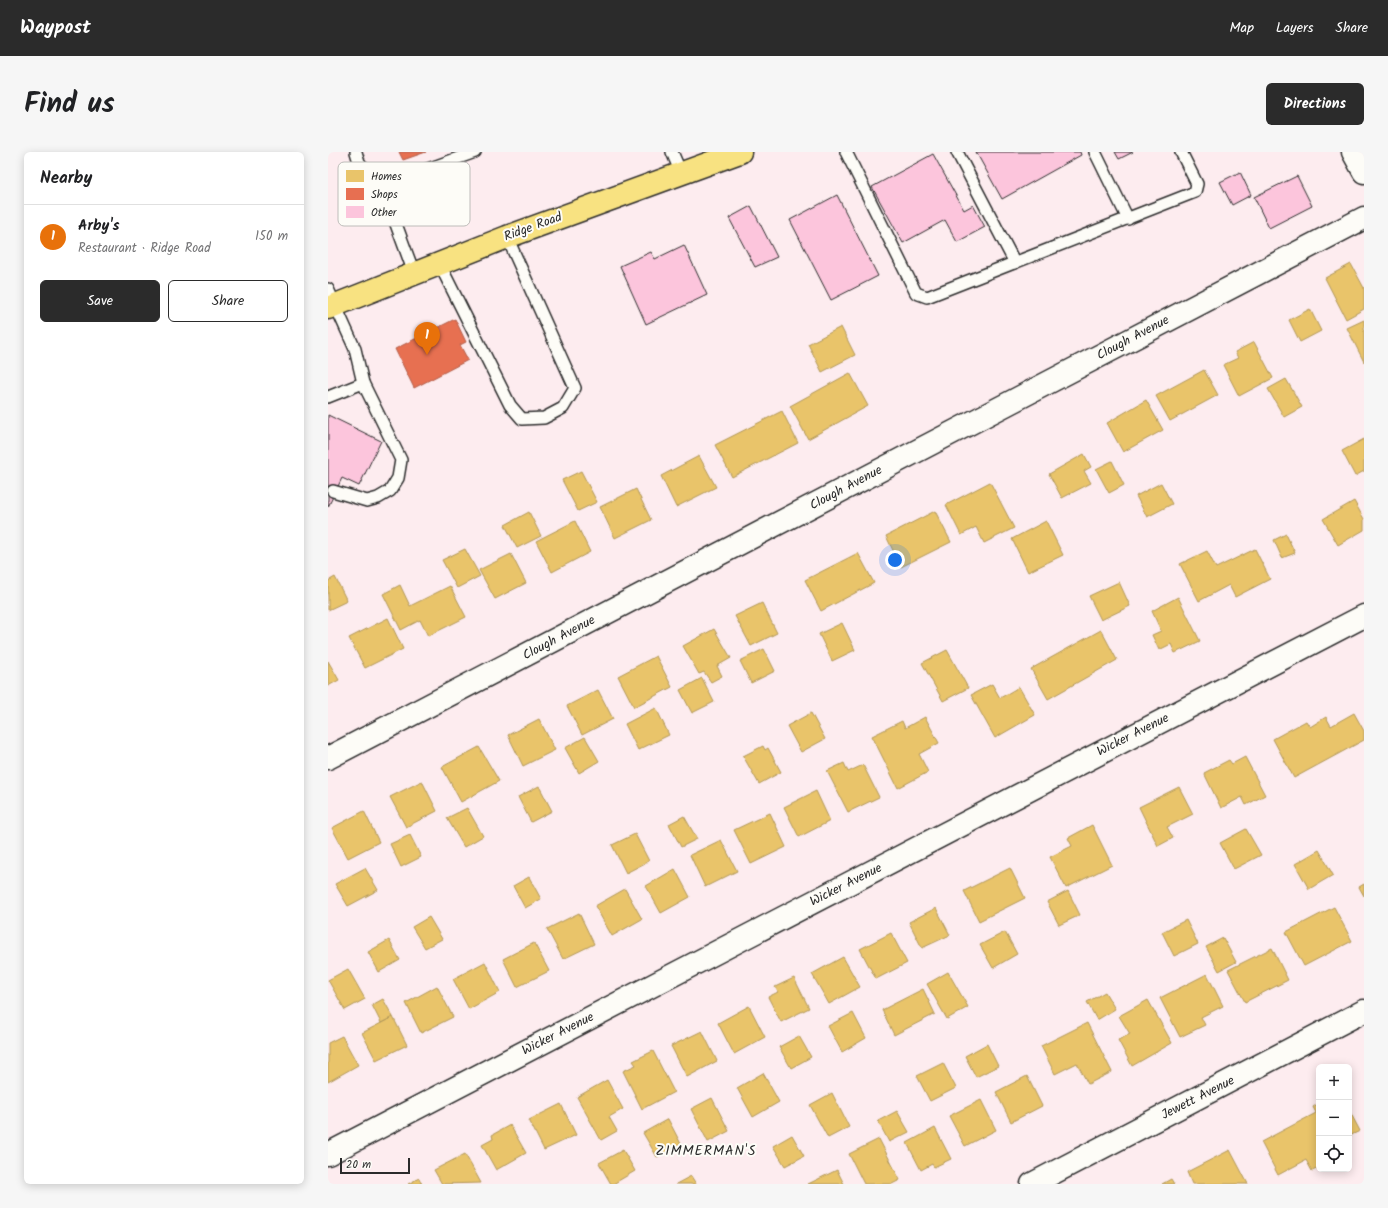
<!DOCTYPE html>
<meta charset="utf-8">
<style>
body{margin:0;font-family:Kalam,sans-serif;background:#f6f6f6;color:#202124}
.controls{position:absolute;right:12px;bottom:12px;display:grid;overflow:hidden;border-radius:6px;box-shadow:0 2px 10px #0003}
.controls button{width:36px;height:36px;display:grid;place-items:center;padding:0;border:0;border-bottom:1px solid #e0e0e0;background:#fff;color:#202124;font:20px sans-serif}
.scale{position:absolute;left:12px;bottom:10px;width:70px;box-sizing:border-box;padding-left:4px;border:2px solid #2b2b2b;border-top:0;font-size:11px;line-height:14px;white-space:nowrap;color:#2b2b2b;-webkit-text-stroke:3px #fdfcf7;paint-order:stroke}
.you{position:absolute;left:567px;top:408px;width:14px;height:14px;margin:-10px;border:3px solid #fff;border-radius:50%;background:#1a73e8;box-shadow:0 0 0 6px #1a73e833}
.badge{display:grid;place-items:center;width:26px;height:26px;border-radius:50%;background:#2b2b2b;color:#fff;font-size:13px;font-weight:700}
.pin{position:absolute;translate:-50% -33px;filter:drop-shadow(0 1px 2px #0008)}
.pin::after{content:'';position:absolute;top:21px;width:14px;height:12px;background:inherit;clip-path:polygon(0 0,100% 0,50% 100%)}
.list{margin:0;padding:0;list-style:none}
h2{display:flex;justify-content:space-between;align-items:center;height:52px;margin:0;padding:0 16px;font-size:17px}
h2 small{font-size:13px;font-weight:400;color:#757577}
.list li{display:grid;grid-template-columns:26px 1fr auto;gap:12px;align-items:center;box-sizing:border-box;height:64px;padding:0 16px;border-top:1px solid #e0e0e0}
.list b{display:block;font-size:15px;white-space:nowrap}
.list p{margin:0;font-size:13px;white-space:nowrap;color:#757577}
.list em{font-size:13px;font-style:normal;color:#757577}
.actions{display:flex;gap:8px;padding:12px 16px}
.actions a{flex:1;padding:9px 0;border:1px solid #2b2b2b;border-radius:6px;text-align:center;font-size:14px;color:#2b2b2b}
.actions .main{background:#2b2b2b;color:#fff}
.icon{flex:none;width:22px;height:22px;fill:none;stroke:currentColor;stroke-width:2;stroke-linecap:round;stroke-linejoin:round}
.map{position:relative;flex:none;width:1036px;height:1032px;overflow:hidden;border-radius:6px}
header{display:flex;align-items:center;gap:24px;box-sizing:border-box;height:56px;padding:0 20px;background:#2b2b2b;color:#fff}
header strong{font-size:19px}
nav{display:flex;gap:22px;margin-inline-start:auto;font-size:14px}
.intro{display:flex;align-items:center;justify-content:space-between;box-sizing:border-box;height:96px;padding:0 24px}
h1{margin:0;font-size:28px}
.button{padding:10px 18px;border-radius:6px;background:#2b2b2b;color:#fff;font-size:14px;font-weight:700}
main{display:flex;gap:24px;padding:0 24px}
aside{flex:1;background:#fff;border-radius:6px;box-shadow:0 2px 10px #0003}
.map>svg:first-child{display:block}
.homes{fill:#e9c46a;stroke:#b09657}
.shops{fill:#e76f51;stroke:#af5b46}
.building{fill:#fcc5dc;stroke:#2b2b2b}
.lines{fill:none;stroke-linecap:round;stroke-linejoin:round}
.service-casing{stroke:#2b2b2b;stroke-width:14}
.minor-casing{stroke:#2b2b2b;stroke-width:25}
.tertiary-casing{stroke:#2b2b2b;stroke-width:25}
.primary-casing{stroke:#2b2b2b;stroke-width:25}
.service{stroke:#fdfcf7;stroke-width:11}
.minor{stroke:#fdfcf7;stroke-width:22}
.tertiary{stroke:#fdfcf7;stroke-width:22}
.primary{stroke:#f8e281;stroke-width:22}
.labels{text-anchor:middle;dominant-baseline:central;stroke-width:4;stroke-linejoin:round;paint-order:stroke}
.street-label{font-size:13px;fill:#2b2b2b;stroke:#fdfcf7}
.neighbourhood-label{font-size:14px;letter-spacing:1px;fill:#2b2b2b;stroke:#fdfcf7}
.key{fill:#fdfcf7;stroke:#bebdba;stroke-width:1}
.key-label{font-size:11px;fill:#2b2b2b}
</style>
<header>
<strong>Waypost</strong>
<nav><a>Map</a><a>Layers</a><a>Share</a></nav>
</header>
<div class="intro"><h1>Find us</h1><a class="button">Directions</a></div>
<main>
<aside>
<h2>Nearby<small></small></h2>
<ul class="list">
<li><span class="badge" style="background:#e8710a">1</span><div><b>Arby's</b><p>Restaurant · Ridge Road</p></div><em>150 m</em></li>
</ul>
<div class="actions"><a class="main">Save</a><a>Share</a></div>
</aside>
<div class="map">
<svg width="1036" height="1032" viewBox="0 0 1036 1032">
<rect width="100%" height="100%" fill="#fdecef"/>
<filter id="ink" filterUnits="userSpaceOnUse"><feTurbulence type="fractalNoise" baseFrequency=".025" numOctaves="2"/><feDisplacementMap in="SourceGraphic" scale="8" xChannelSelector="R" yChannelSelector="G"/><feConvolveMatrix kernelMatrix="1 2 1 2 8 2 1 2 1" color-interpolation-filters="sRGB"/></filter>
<g filter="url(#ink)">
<!-- homes -->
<g class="homes">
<path d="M1023 112 1036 136V157L1018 167 997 126Z"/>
<path d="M982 157 993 179 972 190 961 168Z"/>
<path d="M1036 168V210L1019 176Z"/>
<path d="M513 175 527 203 494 220 480 192Z"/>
<path d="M926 190 945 226 911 244 895 213 910 206 907 200Z"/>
<path d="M876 218 890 243 842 269 828 244Z"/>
<path d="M522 221 540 254 480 287 462 254Z"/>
<path d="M958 227 974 255 956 265 940 237Z"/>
<path d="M818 248 835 278 795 300 779 271Z"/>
<path d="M454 259 470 291 404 325 387 293Z"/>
<path d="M1036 287V319L1027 324 1014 299Z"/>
<path d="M756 302 763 315 756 319 763 331 734 346 721 322Z"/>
<path d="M371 304 388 335 348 355 333 324Z"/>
<path d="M784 309 796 333 781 341 768 317Z"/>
<path d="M253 319 269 350 250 359 234 328Z"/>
<path d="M662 330 686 376 656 391 648 375 633 383 618 353Z"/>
<path d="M833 331 844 352 819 365 808 344Z"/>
<path d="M308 337 323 368 287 386 272 355Z"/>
<path d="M1026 349 1036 367V378L1010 393 995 367Z"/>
<path d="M607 359 623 390 573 415 558 384Z"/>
<path d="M201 360 213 384 189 396 177 373Z"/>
<path d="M247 369 262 400 224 420 208 389Z"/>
<path d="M718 369 735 403 700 420 684 387Z"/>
<path d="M958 382 967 401 954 406 946 388Z"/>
<path d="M137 397 152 424 129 436 114 408Z"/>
<path d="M927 397 942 427 907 445 901 433 871 449 852 412 879 399 888 416Z"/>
<path d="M530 401 546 431 493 459 477 428Z"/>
<path d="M183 402 198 431 167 447 151 418Z"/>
<path d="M7 425 19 449 0 458V429Z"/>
<path d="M791 430 802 454 773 468 761 444Z"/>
<path d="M72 433 82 454 122 434 138 465 100 484 92 468 73 478 55 442Z"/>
<path d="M850 445 872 489 847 501 843 492 831 498 824 483 833 479 824 459Z"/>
<path d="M434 451 449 481 423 494 407 464Z"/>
<path d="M60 466 75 497 37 516 21 486Z"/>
<path d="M514 471 527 498 504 509 491 482Z"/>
<path d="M386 477 403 506 389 514 394 524 383 530 376 520 371 522 355 494Z"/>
<path d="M773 478 789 508 720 547 703 517Z"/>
<path d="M436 497 447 519 423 531 412 509Z"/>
<path d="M619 498 640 536 615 549 594 511Z"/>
<path d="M328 504 344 535 306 555 290 524Z"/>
<path d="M0 509 11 528 0 534Z"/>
<path d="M374 526 386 550 364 561 352 538Z"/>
<path d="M664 532 672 546 691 535 707 563 667 586 643 543Z"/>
<path d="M270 538 285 567 254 583 239 554Z"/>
<path d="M328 556 341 583 310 598 297 572Z"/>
<path d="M483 561 497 587 473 600 459 574Z"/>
<path d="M1026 561 1036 579V588L966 626 945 587 978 569 982 575 998 565 1003 574Z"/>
<path d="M597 565 611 591 591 602 600 620 570 636 544 584 574 569 577 576Z"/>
<path d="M211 567 227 598 195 614 180 583Z"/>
<path d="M257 585 271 609 251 621 237 596Z"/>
<path d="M435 594 437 598 440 596 453 620 431 632 415 604Z"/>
<path d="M151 595 171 629 133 650 114 615Z"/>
<path d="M917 605 937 643 918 653 914 645 893 656 876 621 901 608 904 612Z"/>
<path d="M516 611 520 620 535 613 551 645 520 660 499 619Z"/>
<path d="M94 629 109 659 78 675 62 645Z"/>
<path d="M211 634 224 659 203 670 190 645Z"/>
<path d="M851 635 865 662 839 675 845 686 830 694 811 655Z"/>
<path d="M488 639 502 669 471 685 456 655Z"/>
<path d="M139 656 155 684 136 695 119 666Z"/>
<path d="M36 659 51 690 20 706 4 676Z"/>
<path d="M442 661 458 695 423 712 406 678Z"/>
<path d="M356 664 369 687 353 695 341 672Z"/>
<path d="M764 673 784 713 738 736 722 705 744 694 740 686Z"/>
<path d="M918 677 933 703 906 717 892 691Z"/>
<path d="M307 682 321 709 298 721 284 693Z"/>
<path d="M82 683 93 705 73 715 62 692Z"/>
<path d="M393 688 409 719 377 735 362 703Z"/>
<path d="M991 698 1005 723 981 737 967 712Z"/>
<path d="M37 716 50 738 20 754 7 732Z"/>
<path d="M682 716 697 746 651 769 636 739Z"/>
<path d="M347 717 362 745 333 761 318 734Z"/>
<path d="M201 725 213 747 197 756 185 734Z"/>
<path d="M1036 732V744L1031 735Z"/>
<path d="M297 737 314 767 284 784 267 754Z"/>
<path d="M740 739 752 763 731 773 719 750Z"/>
<path d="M1006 755 1024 789 976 814 958 780Z"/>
<path d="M608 756 622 783 594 796 581 770Z"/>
<path d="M251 761 266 792 235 807 219 777Z"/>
<path d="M101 765 114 787 97 796 84 775Z"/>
<path d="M858 768 870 792 846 804 834 780Z"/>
<path d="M677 780 689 802 665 816 652 793Z"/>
<path d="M563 781 579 811 548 827 532 797Z"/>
<path d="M895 786 908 810 891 819 878 795Z"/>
<path d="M61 788 72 808 51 820 40 800Z"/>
<path d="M206 791 221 819 189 835 175 807Z"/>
<path d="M944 796 960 828 917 850 900 818Z"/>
<path d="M515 805 532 835 501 852 484 822Z"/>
<path d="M157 810 172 840 141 857 125 827Z"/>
<path d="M20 817 37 847 17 858 0 828Z"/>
<path d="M620 820 640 855 619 867 599 832Z"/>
<path d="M879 822 895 854 873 865 877 873 852 885 832 846Z"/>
<path d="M466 826 481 856 453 870 440 845 450 840 447 835Z"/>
<path d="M109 834 125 865 93 881 78 851Z"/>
<path d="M595 837 607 862 566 883 554 858Z"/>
<path d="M777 840 787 857 769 868 759 850Z"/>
<path d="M55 847 65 865 53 871 44 853Z"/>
<path d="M820 848 844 891 804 914 790 888 802 882 791 864Z"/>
<path d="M421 854 437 885 406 902 390 871Z"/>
<path d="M525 861 538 886 514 900 500 874Z"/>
<path d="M65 865 79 893 48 908 34 881Z"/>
<path d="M759 871 784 920 760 932 749 911 727 922 713 894Z"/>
<path d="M374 879 389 909 359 925 343 894Z"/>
<path d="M14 884 30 913 0 930V891Z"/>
<path d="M471 884 483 905 463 916 451 895Z"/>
<path d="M659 892 670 914 648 925 637 904Z"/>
<path d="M325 899 346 940 314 957 295 919 308 913 305 909Z"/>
<path d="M615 911 628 936 602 949 589 924Z"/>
<path d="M435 921 451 950 425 965 409 936Z"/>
<path d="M699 924 714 954 683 970 668 940Z"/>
<path d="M279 928 295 957 281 965 289 979 273 988 249 945Z"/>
<path d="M504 941 521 975 500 986 482 953Z"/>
<path d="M384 946 401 979 380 990 363 957Z"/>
<path d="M653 948 668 978 637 994 621 964Z"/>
<path d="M991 951V1016L984 1019 978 1008 950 1023 933 990 988 961 985 955Z"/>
<path d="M233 952 248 983 216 998 201 968Z"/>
<path d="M1021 958 1032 979 1021 984Z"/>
<path d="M569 959 581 980 561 990 550 969Z"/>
<path d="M340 967 353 992 329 1005 315 981Z"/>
<path d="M182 973 198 1001 168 1018 154 993 165 987 164 983Z"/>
<path d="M607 976 623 1007 606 1015 604 1012 593 1018 579 991Z"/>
<path d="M464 983 476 1004 457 1014 445 994Z"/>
<path d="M551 987 572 1028 564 1032H536L521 1002Z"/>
<path d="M295 998 307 1019 285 1032H283L271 1011Z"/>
<path d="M902 998 920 1032H864L859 1020Z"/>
<path d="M137 1002 153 1031 114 1032 106 1018Z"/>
<path d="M509 1018 516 1032H480Z"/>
<path d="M363 1024 368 1032H348Z"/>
<path d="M91 1026 94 1032H80Z"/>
<path d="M843 1027 846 1032H834Z"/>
</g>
<!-- shops -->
<g class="shops">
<path d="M71 0H98L75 8Z"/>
<path d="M127 167 138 190 132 193 140 208 86 236 67 197Z"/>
</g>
<!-- building -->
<g class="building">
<path d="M648 0H752L753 3 674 47Z"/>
<path d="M787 0H805L791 7Z"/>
<path d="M605 2 636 58 645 53 657 75 629 90 617 68 575 91 544 35Z"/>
<path d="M912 20 923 43 904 53 892 30Z"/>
<path d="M969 24 984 54 941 76 926 45Z"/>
<path d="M509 43 550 124 503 148 462 68Z"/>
<path d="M423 54 449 105 427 115 401 66Z"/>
<path d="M356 93 379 143 318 172 292 114 323 100 327 107Z"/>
<path d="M0 263 53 289 31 334 14 326 0 355Z"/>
</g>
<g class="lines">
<!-- service casing -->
<g class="service-casing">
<g id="service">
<path d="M28 0 31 10 61 53"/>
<path d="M344 0 353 21"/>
<path d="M518 0 588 141 599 145 867 40 869 32 853 0"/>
<path d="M629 0 687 111"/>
<path d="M767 0 800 67"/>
<path d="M111 111 182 253 194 267 216 266 235 256 247 236 179 85"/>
<path d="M86 121 61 53 97 18 147 0"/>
<path d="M0 137 27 197 35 231 73 308 70 326 62 339 50 346 39 349 5 339"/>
<path d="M0 245 35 231"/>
</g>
</g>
<!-- minor casing -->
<g class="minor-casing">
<g id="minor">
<path d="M0 606 1036 66"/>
<path d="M0 1002 1036 464"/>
<path d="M704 1032 1036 859"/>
</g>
</g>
<!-- tertiary casing -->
<g class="tertiary-casing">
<path id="tertiary" d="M1025 0 1036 20"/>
</g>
<!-- primary casing -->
<g class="primary-casing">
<path id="primary" d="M0 156 179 85 412 0"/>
</g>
<!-- service -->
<use href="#service" class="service"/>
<!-- minor -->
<use href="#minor" class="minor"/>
<!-- tertiary -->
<use href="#tertiary" class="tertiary"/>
<!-- primary -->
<use href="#primary" class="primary"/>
</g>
</g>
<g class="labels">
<!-- street labels -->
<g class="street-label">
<text transform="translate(205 75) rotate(-20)">Ridge Road</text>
<text transform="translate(805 186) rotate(-28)">Clough Avenue</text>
<text transform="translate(518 336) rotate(-28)">Clough Avenue</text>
<text transform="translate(231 486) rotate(-28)">Clough Avenue</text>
<text transform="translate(805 583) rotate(-27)">Wicker Avenue</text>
<text transform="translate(518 733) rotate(-27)">Wicker Avenue</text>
<text transform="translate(230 882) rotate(-27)">Wicker Avenue</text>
<text transform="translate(870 946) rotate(-27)">Jewett Avenue</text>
</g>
<!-- neighbourhood labels -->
<g class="neighbourhood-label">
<text x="378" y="999">ZIMMERMAN'S</text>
</g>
</g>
<!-- legend -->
<rect x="10" y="10" width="132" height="64" rx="6" class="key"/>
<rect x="18" y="18" width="18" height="12" fill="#e9c46a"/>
<rect x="18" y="36" width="18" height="12" fill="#e76f51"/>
<rect x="18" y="54" width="18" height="12" fill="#fcc5dc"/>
<g class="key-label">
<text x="43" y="28">Homes</text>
<text x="43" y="46">Shops</text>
<text x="43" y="64">Other</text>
</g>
</svg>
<div class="controls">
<button>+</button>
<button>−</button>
<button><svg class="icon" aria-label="locate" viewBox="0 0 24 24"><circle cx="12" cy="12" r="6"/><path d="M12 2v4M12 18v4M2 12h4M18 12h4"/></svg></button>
</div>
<div class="scale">20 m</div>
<div class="you"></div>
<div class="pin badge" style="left:99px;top:203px;background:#e8710a">1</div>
</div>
</main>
